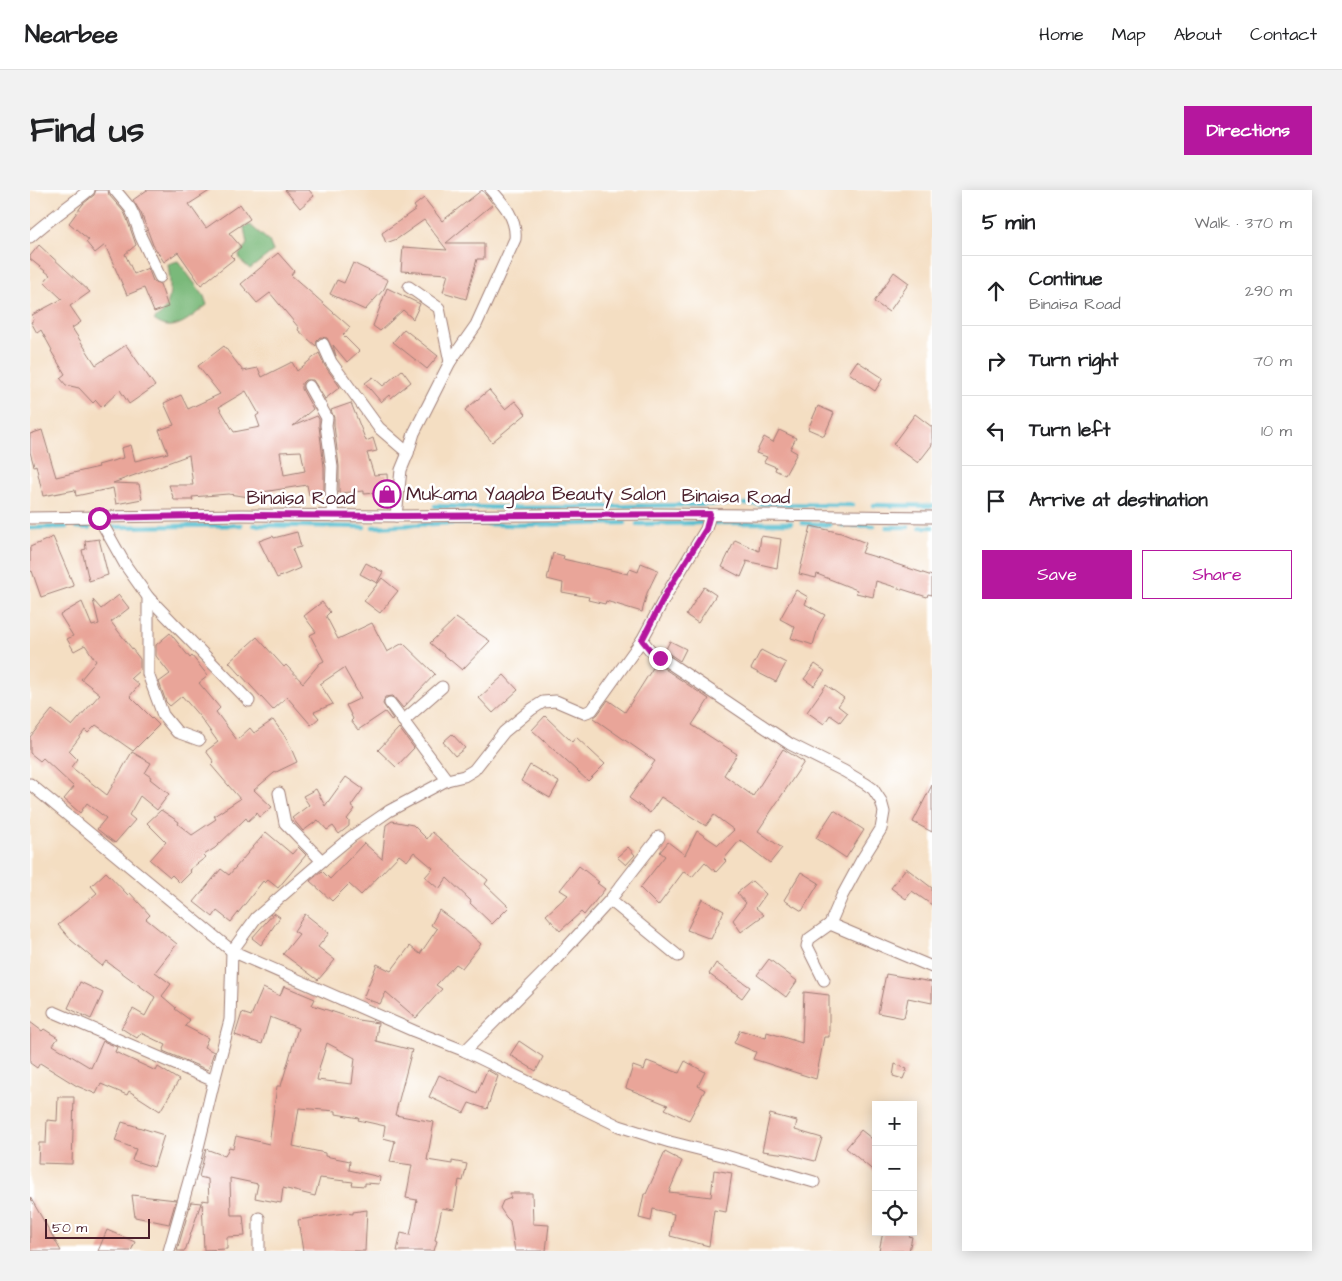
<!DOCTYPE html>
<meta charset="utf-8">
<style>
body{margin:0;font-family:"Architects Daughter",sans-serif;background:#f2f2f2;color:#202124}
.controls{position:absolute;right:15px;bottom:15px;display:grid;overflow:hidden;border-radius:0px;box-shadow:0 2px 12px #0003}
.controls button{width:45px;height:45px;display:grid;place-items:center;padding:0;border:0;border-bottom:1px solid #e0e0e0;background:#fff;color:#202124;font:25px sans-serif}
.scale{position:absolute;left:15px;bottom:12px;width:105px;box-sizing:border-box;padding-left:5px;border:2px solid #4a1f2b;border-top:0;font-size:14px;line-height:18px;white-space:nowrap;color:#4a1f2b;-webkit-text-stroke:4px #fff;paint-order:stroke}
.stop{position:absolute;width:15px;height:15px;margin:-11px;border:4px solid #b5179e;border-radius:50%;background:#fff}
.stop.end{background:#b5179e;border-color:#fff;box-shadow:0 1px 5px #0008}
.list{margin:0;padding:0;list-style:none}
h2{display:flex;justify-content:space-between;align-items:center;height:65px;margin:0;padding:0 20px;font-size:21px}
h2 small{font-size:16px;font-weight:400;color:#757577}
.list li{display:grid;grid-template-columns:32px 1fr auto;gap:15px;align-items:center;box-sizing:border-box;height:70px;padding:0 20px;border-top:1px solid #e0e0e0}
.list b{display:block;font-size:19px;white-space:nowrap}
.list p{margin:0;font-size:16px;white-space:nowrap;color:#757577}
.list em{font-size:16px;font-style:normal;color:#757577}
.actions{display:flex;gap:10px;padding:15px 20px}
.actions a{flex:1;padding:11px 0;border:1px solid #b5179e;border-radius:0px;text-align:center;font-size:18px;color:#b5179e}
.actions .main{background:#b5179e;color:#fff}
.icon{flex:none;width:28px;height:28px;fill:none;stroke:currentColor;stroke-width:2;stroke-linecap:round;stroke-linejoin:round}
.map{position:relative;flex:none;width:902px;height:1061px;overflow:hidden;border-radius:0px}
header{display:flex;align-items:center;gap:30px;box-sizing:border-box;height:70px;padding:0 25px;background:#fff;border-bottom:1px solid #e0e0e0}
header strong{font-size:24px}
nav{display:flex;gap:28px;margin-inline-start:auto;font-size:18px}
.intro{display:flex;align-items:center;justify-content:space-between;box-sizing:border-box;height:120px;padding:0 30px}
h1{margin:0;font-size:35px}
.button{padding:12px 22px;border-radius:0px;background:#b5179e;color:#fff;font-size:18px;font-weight:700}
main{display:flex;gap:30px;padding:0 30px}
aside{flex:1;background:#fff;border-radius:0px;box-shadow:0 2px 12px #0003}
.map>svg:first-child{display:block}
.forest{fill:#7ab97a;stroke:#626c52}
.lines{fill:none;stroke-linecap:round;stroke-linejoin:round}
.stream{stroke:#51bcce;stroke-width:4.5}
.building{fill:#e9a599;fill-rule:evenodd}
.minor-casing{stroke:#9f7e76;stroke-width:13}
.minor{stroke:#fff;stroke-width:11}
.route{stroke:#b5179e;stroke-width:6}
.labels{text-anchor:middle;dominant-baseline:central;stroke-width:5;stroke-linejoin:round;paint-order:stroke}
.poi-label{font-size:19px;fill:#4a1f2b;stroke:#fff;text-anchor:start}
.street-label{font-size:19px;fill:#4a1f2b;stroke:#fff}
</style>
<header>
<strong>Nearbee</strong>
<nav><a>Home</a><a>Map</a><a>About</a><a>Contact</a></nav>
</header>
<div class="intro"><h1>Find us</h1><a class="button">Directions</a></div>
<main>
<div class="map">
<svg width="902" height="1061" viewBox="0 0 902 1061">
<rect width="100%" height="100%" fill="#fff"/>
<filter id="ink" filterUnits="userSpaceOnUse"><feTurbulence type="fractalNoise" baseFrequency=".02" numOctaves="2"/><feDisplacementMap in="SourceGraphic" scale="10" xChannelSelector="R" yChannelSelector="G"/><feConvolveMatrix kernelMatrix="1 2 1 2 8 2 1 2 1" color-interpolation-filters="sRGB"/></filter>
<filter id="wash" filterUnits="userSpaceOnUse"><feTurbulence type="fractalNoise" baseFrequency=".0096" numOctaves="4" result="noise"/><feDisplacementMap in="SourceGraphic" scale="20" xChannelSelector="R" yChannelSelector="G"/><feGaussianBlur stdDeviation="1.12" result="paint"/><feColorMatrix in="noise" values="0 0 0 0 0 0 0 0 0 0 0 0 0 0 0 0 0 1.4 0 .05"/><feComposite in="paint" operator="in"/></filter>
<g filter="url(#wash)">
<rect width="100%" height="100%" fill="#f4dec2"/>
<!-- forest -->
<g class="forest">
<path d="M220 35 239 51 243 61 220 79 211 71 209 65 217 54 214 37Z"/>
<path d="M148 71 174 106 177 115C160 127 144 146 124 130 127 126 130 126 133 122 143 108 140 90 138 74Z"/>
</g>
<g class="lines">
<!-- stream -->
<g class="stream">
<path d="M714 314 823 315"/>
<path d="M844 315 902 316"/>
<path d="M405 316C502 320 600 316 697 314"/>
<path d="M685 333H761"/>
<path d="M772 333 800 335"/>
<path d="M607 334 671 333"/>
<path d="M224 335 334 337"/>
<path d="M811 335 844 336"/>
<path d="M47 337 59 338"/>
<path d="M84 337 211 335"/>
<path d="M343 337 421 333 484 335 595 333"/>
<path d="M857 337H878"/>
<path d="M890 337H902"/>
<path d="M0 338 36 337"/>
</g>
</g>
<g id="blocks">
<!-- building -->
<g class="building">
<path d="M66 0H78L79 5 94 22 97 29 106 55 95 64 104 84 118 78 123 91 130 94 138 117 124 122 114 98 97 105 75 55 65 63 56 52 59 50 39 33 53 14 64 5Z"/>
<path d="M117 0H181L159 14 176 38 210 14 220 29 199 43 211 57 200 65 204 69 171 95 148 62 134 72 123 55 111 23 103 10Z"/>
<path d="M255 0H279L284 6 270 18Z"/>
<path d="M452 0 463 14 416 53H454V69H447L436 109 413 102 418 84 371 81 373 57 417 60 394 30 367 49 356 53 352 43 386 19 384 16 394 8 412 31Z"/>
<path d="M9 55 60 102 40 116 51 132 42 138 66 175 96 155 125 196 99 214 90 200 72 217 66 210 63 213 49 198 36 195 30 188 35 184 21 161 22 160 11 140 7 143 1 132 4 130 2 125 32 109 14 92 20 85 0 69V66Z"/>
<path d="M248 63 264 81 261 85 320 137 313 145 329 161 317 172 303 155 306 166 297 148 290 147 287 150 286 156 268 140 269 138 240 103 227 113 211 94Z"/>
<path d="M323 73 358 90 354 99 335 120 300 104 307 90 314 93Z"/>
<path d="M864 82 879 93 859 122 844 112Z"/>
<path d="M357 98 390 114 383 129 373 120 350 141 343 136Z"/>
<path d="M374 139 408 166 397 179 363 152Z"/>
<path d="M194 156 213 181 228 178 232 187 262 172 267 181 289 163 295 176 310 197 295 209 283 190H275L272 193V199L283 219 263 236 287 226 289 229V236L294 277V303L279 305 277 295 220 304V307L198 304 162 307 163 310H144L139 295H163L159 265 83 293 109 294 112 309 86 314 83 298 46 306 45 300 13 306 6 275 4 276 0 262V244L12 240 26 287 69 277 68 275 93 268 91 258 101 255 105 271 138 263 129 240 144 235 134 213 151 205 158 219 190 204 168 176ZM216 201 229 224 226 226 230 237 204 242 189 217ZM271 261 275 281 254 285 250 262Z"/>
<path d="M827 171 853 188 845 201 819 183Z"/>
<path d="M372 180 381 192 361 208 359 205 351 212 335 193 343 187 353 196Z"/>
<path d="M459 200 475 219 485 211 496 224 462 252 435 220Z"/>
<path d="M321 213 336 251 343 248 347 261 337 263 344 285 357 284 358 302 334 304V301L309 303V276L304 235V228L301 220Z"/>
<path d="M788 216 804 223 794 246 778 239Z"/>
<path d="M885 224 902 237V255L888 273 863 254Z"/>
<path d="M749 240 766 248 760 259 767 263 755 285 745 280 746 277 734 272 737 267 726 263 734 247 743 252Z"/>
<path d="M781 336 811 343 836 353 832 363 863 372V373L902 386V405L898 404 897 407 846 391 843 407 826 403 827 400 787 384 786 388 769 384Z"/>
<path d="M267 342 271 357 262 359 270 378 247 388 229 351 243 346 244 348Z"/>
<path d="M731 346 751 349 747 378 716 371 717 373 711 387 692 377 705 350 729 361Z"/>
<path d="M23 347 44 396 11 407 2 381 0 382V357Z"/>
<path d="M69 349 78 385 59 391 52 360 56 359 55 351Z"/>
<path d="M523 363 534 366 533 369 598 384 600 379 608 382 611 373 628 380 617 403 612 422 576 411 575 414 558 410 559 407 532 402 533 393 517 389Z"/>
<path d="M336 373 353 382 347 393 330 384Z"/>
<path d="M352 388 368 401 350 423 334 411Z"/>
<path d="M674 397 686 405 668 433 656 425Z"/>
<path d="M766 400 778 407 775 414 795 425 789 435 783 455 761 448 765 437 750 429Z"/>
<path d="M89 405 99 418 81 432 110 469V480L101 488 109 495 100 506 129 535 103 561 66 535 58 543 55 540 39 561 47 569 41 577 77 605 102 562 121 573 115 583 121 587 120 589 139 604 127 620 110 606 99 625 105 630 85 653 67 639 76 628 57 613 50 623 34 609 44 597 13 568 10 571 0 563V547L22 520 42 536 70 504 51 489 66 471 55 455 44 461 37 449 43 446 30 425 52 412 62 436 69 434 63 410 71 419Z"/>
<path d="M292 412 300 422 296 426 308 449 342 433 357 462 373 453 405 484 373 518 363 506 355 507 353 514 363 529 362 531 355 522 328 540 321 531 323 529 316 515 331 508 314 478 290 494 303 514 284 522 289 528 281 535 257 507 243 520 199 472 227 447 254 477 256 475 273 493 290 473 294 471 280 445 286 442 274 426Z"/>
<path d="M426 428 460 451 432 480 400 453Z"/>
<path d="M140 443 160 468 162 466 178 486 169 493 190 518 186 522 207 550 220 538 224 543 243 530 257 549 267 572 244 583 224 600 242 617 230 627 227 623 218 631 216 628 185 658 174 665 176 667 159 680 161 682 150 693 142 685 140 687 120 670 136 652 117 633 131 620 149 632 148 634 162 645 186 629 184 626 210 609 181 575 184 572 176 561 188 552 170 527 152 506 140 516 136 512 129 492 140 484 126 466V455Z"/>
<path d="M640 451 656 459 650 471 635 461Z"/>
<path d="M731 460 756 473 746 492 721 479Z"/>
<path d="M626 473 679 509 662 535 707 564 694 585 723 606 753 559 774 572 728 641 752 658 740 673 710 650 694 669 696 671 686 682 675 672 662 687 654 681 628 716 610 698 635 666 630 662 638 652 655 665 667 641 688 655 704 640 684 625 676 636 631 607 620 623 599 608 625 571 563 528 568 524 578 510 595 522Z"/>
<path d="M785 474 795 481 784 496 774 489Z"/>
<path d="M474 485 488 500 463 523 449 508Z"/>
<path d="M796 495 814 508 808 516 817 523 810 532 800 525 794 534 777 522Z"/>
<path d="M515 526 542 552 546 547 575 574 558 591 502 540Z"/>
<path d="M369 538 384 558 366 577 348 560Z"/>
<path d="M422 544 435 558 425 566 413 552Z"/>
<path d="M500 575 529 592 520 608 491 591Z"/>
<path d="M316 587 333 599 321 616 325 619 317 629 319 631V636L309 644 303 636 297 640 288 630 273 641 262 628 279 615 273 606 286 599 295 616Z"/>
<path d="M902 595V642L883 632Z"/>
<path d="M804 620 834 640 816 668 786 648Z"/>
<path d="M362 631 383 635 397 649 402 642 458 690 455 694 479 717 462 734 440 713 441 711 417 688 409 699 395 687 403 678 384 662 377 671 369 665 331 705 319 694 302 711 280 691 292 681 300 689 334 653 352 669 356 635Z"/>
<path d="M236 642 262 664 268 657 276 665 248 698 238 690 235 693 233 691 201 732 187 721 183 727 164 712 191 679 199 685Z"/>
<path d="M598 657 605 665 596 675 587 667Z"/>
<path d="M549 676 569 692 567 693 575 699 554 725 551 722 530 741 516 725 538 705 530 700Z"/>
<path d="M876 678 902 698V715L882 701 876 709 861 698Z"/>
<path d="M76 682 98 705 100 703 120 725 116 729 147 754 125 782 141 794 132 806 146 818 145 819 160 830 155 836 178 848 174 857 184 862 178 880 133 861 136 855 111 843 107 848 91 838 103 819 115 826 125 807 76 771 72 776 41 750 28 735 67 703 61 696Z"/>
<path d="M771 682 789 693 772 721 754 710Z"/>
<path d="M722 691 736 704 726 718 734 725 711 742 703 730 716 713 707 703Z"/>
<path d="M672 709 694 721 681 749 657 740Z"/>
<path d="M409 720 432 737 451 754 432 778 426 774 406 795 412 799 386 828 356 802 350 814 333 808 347 774 361 781 380 756 390 764 407 739 401 735Z"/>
<path d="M244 723 250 727 231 755 222 748Z"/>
<path d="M275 724 299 743 288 757 305 770 288 790 253 764 269 744 264 741Z"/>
<path d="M739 769 767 791 756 807 727 785Z"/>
<path d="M686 773 720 797 712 808 679 784Z"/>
<path d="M856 784 902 792V813L878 808 874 828 848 823Z"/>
<path d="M50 792 73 803 61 829 38 818Z"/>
<path d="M254 796 285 809 282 815 328 830 348 833 346 851 382 860 365 925 404 932 397 970 422 974V971L437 974 433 991 429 990 424 1020 412 1018 405 1050 407 1051 404 1061H367L371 1043 380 1045 387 1010 376 1008 382 975 360 972 365 951 353 948 355 936 328 930 329 928 306 924V921L269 918 263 956 295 963V966L320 971 319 980 350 987 349 994 335 993V996L322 995 323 992 290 988 285 1006 253 998 251 1013 225 1008 228 994 200 988 201 1025H213L215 1046 197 1047V1059L174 1060 172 1010 179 1011 178 989 169 987 176 959 195 966 199 957 203 958 206 946 239 954 247 896H251L268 838 240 827 232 854 205 845 212 823 221 826 233 798 250 806ZM297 853 325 868 322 894 287 890 290 875Z"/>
<path d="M774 802 799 805V847H794L786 889 723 869 726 862 704 853 710 840 736 848 737 842 772 853Z"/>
<path d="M0 832 12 841 14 839 28 848 23 855 61 878 73 851 87 857 85 862 126 881 128 877 149 890 130 921 99 901 97 905 71 894 66 904 47 896 10 873 7 878 0 873Z"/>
<path d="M489 851 513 867 506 881 480 865Z"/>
<path d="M617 871 649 883 655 871 675 882 668 896 675 900 659 930 635 919 638 915 596 898 603 876 614 880Z"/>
<path d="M865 874 877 879 873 889 863 886Z"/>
<path d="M457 880 468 886 457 919 439 913 434 923 399 907 409 885 447 903Z"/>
<path d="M28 907H44L42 974 8 973 9 953H16L17 930 27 931Z"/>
<path d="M740 924 767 931 765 940 792 948 785 971 757 964 732 961Z"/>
<path d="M92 932 134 945 124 977 102 970 106 959 85 951Z"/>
<path d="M831 940 846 952V983L816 958Z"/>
<path d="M635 962 652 971 639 1002 681 1007 684 980 702 983 696 1022 684 1020 679 1056 640 1046 644 1024 623 1019 621 1031 609 1028 614 1004H616Z"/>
<path d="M479 1003H502L503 1034 519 1035 516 1061H485L480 1031 476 1027 470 1018 473 1011 481 1008Z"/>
<path d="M102 1005 146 1010 139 1034 105 1027Z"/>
<path d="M0 1007 15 1033 31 1061H0Z"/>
<path d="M161 1012 171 1013 155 1061H147Z"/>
<path d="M337 1020 335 1061H273L268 1030 315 1023 323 1024V1022Z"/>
<path d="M77 1040 105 1052 101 1061H68Z"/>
<path d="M853 1042H880L879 1046 882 1047 879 1061H849Z"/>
</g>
</g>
</g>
<g filter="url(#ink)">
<use href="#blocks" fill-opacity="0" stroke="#9f7e76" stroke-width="1"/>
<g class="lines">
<!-- minor casing -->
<g class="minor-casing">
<g id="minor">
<path d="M85 0 100 18 104 26 111 47 130 87"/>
<path d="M0 47C18 30 40 16 59 0"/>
<path d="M379 97 409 118 420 172"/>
<path d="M293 154 301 172 349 238 378 263"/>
<path d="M279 196 297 228 296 235 302 277 301 300 304 326"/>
<path d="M680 325 676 339 639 400 612 450 620 460 760 554 814 581 836 594 843 599 851 611 854 622 851 639 831 671 812 706 800 734 902 777"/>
<path d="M366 326 371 280 378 263 384 243 420 172 446 135 485 49C487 29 474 14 461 0"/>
<path d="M0 328 212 325 366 326 628 324 902 327"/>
<path d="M69 328 96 376 118 407V484L133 525 147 542 169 550"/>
<path d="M118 407 219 511"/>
<path d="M373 531 412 497"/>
<path d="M417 590 434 586 444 580 474 542 502 519 513 512 526 511 554 523 562 520 612 450"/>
<path d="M0 594 202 761 384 841 435 861 589 936 640 952 696 966 784 992"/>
<path d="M292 671 321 647 359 621 417 590 360 513"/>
<path d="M580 710 648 766"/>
<path d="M794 790 777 756 779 749 800 734"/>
<path d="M24 822 184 891 200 830 202 761 226 728 292 671 255 633 249 603"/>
<path d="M435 861 516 780 580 710 629 647"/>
<path d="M229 1028V1061"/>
<path d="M139 1061 166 966 184 891"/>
</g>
</g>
<!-- minor -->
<use href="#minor" class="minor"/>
</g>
</g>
<g class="lines" filter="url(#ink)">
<!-- route -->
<path class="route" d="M69 328 212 325 366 326 680 324 676 339 638 400 612 450 620 460 630 468"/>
</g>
<!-- icons -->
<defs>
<g id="shop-ring" transform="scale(1.4375)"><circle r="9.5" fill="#fff" stroke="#b5179e" stroke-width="1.5"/><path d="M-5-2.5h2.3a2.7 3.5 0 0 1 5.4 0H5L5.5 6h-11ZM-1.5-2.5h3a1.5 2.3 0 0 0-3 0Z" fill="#b5179e"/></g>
</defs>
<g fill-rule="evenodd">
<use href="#shop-ring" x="357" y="304"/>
</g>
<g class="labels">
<!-- poi labels -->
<g class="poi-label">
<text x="376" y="304">Mukama Yagaba Beauty Salon</text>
</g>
<!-- street labels -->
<g class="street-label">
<text transform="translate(706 307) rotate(1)">Binaisa Road</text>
<text x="271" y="308">Binaisa Road</text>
</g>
</g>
</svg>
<div class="controls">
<button>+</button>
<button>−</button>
<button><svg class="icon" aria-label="locate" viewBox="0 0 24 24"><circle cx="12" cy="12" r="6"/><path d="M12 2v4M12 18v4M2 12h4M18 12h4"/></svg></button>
</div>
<div class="scale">50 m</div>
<div class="stop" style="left:69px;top:328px"></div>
<div class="stop end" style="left:630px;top:468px"></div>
</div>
<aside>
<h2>5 min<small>Walk · 370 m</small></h2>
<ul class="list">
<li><svg class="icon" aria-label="ahead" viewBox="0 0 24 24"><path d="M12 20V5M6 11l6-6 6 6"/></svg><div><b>Continue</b><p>Binaisa Road</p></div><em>290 m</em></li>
<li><svg class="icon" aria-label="right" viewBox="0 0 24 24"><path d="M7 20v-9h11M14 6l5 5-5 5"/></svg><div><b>Turn right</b></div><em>70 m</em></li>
<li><svg class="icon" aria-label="left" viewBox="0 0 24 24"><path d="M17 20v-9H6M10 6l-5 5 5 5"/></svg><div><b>Turn left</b></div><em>10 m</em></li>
<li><svg class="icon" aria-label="arrive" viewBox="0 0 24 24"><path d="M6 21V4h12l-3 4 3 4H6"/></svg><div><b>Arrive at destination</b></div></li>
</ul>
<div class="actions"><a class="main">Save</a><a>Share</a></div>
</aside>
</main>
